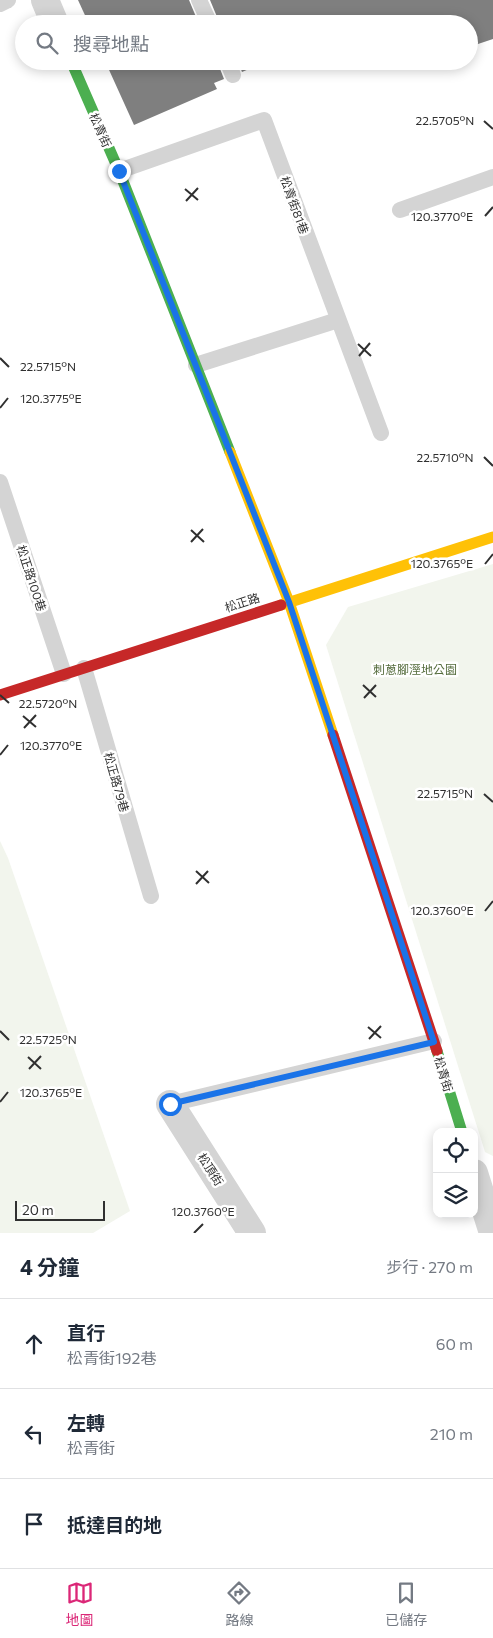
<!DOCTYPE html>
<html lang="zh-TW">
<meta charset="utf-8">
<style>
body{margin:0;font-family:Commissioner,"Noto Sans TC",sans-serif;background:#f2f2f3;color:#1f2937}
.controls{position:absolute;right:15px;bottom:15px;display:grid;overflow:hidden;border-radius:10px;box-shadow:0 2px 12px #0003}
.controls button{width:45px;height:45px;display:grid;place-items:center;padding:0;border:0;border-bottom:1px solid #e0e1e3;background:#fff;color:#1f2937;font:25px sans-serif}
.scale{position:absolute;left:15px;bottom:12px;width:90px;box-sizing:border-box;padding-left:5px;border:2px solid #303030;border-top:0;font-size:14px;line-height:18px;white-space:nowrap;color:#303030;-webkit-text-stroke:4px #fff;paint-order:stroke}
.stop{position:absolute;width:15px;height:15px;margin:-11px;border:4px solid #1a73e8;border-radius:50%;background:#fff}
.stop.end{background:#1a73e8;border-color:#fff;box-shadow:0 1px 5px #0008}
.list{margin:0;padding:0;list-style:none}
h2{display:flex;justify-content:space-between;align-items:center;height:65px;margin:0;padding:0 20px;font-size:21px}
h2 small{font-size:16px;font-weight:400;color:#747a83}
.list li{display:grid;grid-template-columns:32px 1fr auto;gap:15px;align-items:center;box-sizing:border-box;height:90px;padding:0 20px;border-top:1px solid #e0e1e3}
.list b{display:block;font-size:19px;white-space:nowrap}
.list p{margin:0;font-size:16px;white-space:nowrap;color:#747a83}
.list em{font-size:16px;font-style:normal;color:#747a83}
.icon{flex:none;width:28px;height:28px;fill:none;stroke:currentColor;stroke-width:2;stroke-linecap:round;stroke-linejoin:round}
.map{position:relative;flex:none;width:493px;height:1233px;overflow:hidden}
.search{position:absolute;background:#fff;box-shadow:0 2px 12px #0003;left:15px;right:15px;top:15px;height:55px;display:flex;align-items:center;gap:12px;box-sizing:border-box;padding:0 18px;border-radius:28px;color:#747a83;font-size:19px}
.sheet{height:335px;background:#fff}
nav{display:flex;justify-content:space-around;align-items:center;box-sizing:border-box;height:70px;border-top:1px solid #e0e1e3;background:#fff;font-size:14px;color:#747a83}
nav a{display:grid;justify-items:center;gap:2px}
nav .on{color:#db2777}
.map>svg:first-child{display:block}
.green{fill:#f2f5ed}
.building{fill:#7f7f7f}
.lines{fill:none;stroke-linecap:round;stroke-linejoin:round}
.lane{stroke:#d4d4d4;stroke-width:16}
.street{stroke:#d4d4d4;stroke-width:28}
.fast{stroke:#4caf50;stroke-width:11}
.slow{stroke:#ffc107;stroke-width:11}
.jam{stroke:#c62828;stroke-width:11}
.route{stroke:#1a73e8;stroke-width:6}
.ticks{fill:none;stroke:#303030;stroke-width:2}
.labels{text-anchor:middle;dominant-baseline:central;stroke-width:5;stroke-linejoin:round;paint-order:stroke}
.street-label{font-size:12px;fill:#303030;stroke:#fff}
.park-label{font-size:12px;fill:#556c3d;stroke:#fff}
.ticks-label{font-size:12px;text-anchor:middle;fill:#303030;stroke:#fff;stroke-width:5;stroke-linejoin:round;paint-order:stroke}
</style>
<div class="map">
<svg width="493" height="1233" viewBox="0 0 493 1233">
<rect width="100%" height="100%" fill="#fff"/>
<!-- green -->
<g class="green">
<path d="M493 564V1156L485 1152 326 645 348 607Z"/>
<path d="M0 841 8 858 130 1211 93 1233H0Z"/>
</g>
<!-- building -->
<g class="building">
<path d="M78 0H189L199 24H89Z"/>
<path d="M210 0H493V39L469 47V24H387L384 15 362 24H220Z"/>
<path d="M105 61H217L224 79 214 83 217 89 134 125Z"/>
<path d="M238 61H268L242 72Z"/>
<path d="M400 61H426L402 69Z"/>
</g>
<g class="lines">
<!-- lane -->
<g class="lane">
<path d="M199 0 210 24"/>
<path d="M0 4 8 0"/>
<path d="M227 61 233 75"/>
<path d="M119 171 264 120 381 433"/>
<path d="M400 210 493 177"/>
<path d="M196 365 338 320"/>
<path d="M0 482 64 674"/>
<path d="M84 668 151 896"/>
<path d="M170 1104 434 1041"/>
</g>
<!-- street -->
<g class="street">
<path d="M45 0 55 24"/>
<path d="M170 1104 252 1233"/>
<path d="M474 1173 493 1233"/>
</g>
<!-- fast -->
<g class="fast">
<path d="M71 61 119 171 230 452"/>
<path d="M437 1051 462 1132"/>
</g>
<!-- slow -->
<g class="slow">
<path d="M230 452 289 602 333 735"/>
<path d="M281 605 493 537"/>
</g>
<!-- jam -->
<g class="jam">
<path d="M0 695 281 605"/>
<path d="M333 735 437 1051"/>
</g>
</g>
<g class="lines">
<!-- route -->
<path class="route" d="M119 171 289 602 434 1042 170 1104"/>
</g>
<!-- ticks -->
<path class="ticks" d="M484 121 493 129M185 189 198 200M186 201 198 188M485 216 493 207M358 344 371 356M359 356 370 343M0 358 9 367M0 408 8 398M484 457 493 466M191 530 204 542M191 542 203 529M485 564 493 554M363 685 376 697M0 695 9 703M364 698 376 685M23 716 36 727M24 728 36 715M0 755 8 745M484 794 493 802M196 871 209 883M196 884 208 871M485 911 493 901M368 1027 381 1038M0 1031 9 1040M369 1039 381 1026M28 1057 41 1069M29 1069 41 1056M0 1102 8 1092M194 1233 203 1224"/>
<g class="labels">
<!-- street labels -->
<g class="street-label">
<text transform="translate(101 130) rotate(66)">松青街</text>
<text transform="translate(295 205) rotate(70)">松青街81巷</text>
<text transform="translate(32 578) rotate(72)">松正路100巷</text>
<text transform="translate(242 602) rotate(-18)">松正路</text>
<text transform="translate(117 782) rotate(74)">松正路79巷</text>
<text transform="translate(444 1074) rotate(73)">松青街</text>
<text transform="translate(211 1169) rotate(57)">松頂街</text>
</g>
<!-- park labels -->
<g class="park-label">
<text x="415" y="669">刺蔥腳溼地公園</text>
</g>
</g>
<g class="ticks-label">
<text x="445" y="125">22.5705°N</text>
<text x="442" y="221">120.3770°E</text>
<text x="48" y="371">22.5715°N</text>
<text x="51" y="403">120.3775°E</text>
<text x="445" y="462">22.5710°N</text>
<text x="442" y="568">120.3765°E</text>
<text x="48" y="708">22.5720°N</text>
<text x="51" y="750">120.3770°E</text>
<text x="445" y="798">22.5715°N</text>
<text x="442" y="915">120.3760°E</text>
<text x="48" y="1044">22.5725°N</text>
<text x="51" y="1097">120.3765°E</text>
<text x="203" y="1216">120.3760°E</text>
</g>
</svg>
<div class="controls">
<button><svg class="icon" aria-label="locate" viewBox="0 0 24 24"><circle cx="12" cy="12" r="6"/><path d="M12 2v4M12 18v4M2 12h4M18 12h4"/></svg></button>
<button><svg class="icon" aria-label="layers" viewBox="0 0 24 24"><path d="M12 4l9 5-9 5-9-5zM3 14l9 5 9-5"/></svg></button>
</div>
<div class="scale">20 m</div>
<div class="stop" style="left:170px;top:1104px"></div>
<div class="stop end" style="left:119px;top:171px"></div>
<div class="search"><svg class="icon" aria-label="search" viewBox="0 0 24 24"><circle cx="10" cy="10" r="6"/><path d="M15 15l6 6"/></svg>搜尋地點</div>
</div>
<section class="sheet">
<h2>4 分鐘<small>步行 · 270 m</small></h2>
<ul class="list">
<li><svg class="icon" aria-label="ahead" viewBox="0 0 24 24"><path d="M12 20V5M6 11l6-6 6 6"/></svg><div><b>直行</b><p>松青街192巷</p></div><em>60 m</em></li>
<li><svg class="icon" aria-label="left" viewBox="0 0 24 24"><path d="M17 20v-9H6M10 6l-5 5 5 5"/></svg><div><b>左轉</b><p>松青街</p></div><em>210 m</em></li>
<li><svg class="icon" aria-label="arrive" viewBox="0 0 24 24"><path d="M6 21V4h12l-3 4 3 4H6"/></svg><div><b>抵達目的地</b></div></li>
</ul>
</section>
<nav>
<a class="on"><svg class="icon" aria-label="map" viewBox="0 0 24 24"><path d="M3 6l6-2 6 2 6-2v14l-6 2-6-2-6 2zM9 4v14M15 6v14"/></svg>地圖</a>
<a><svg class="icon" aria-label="directions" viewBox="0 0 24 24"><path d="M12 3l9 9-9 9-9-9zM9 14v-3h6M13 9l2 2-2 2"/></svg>路線</a>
<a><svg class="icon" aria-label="saved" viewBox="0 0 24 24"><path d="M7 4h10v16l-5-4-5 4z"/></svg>已儲存</a>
</nav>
